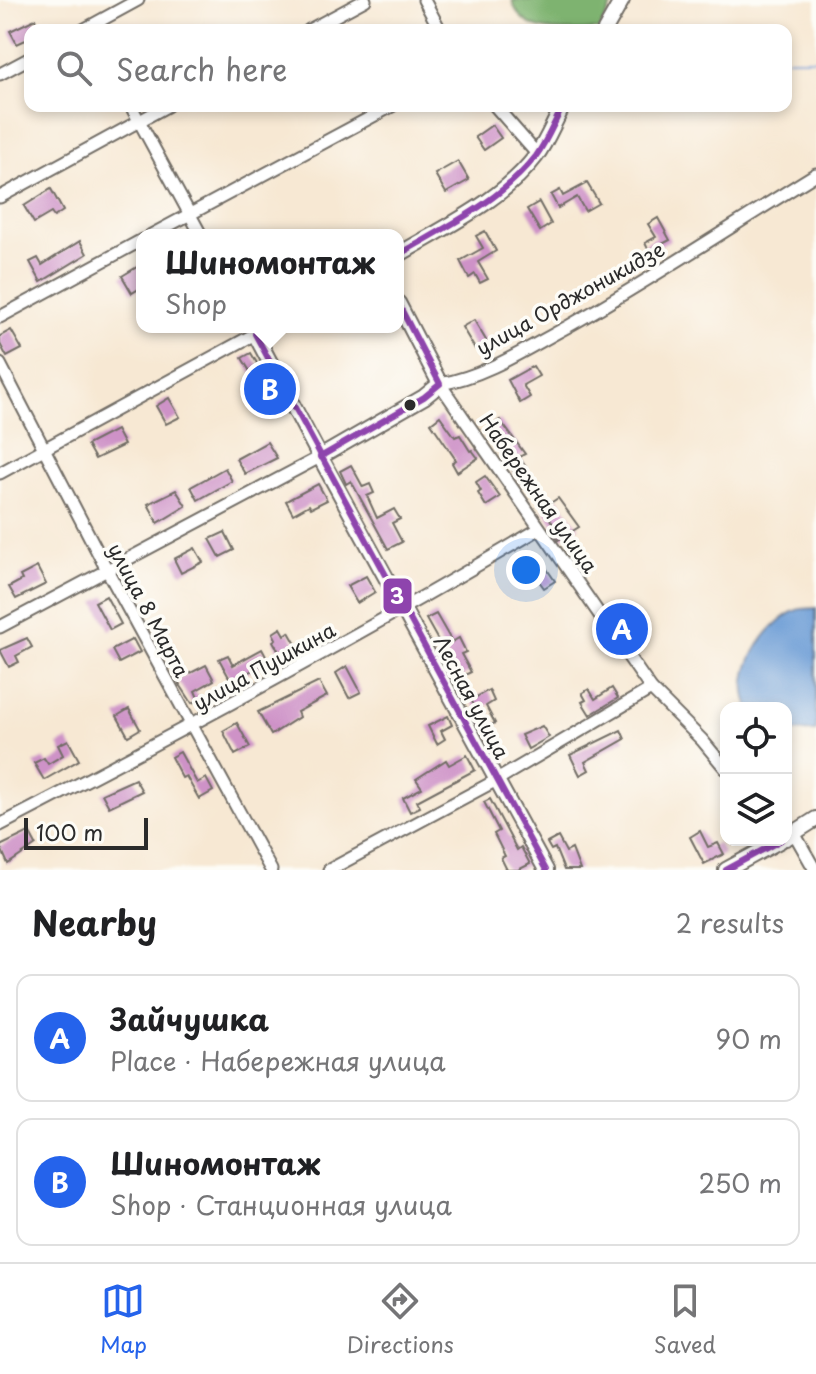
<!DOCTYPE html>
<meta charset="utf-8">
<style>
body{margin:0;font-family:"Playpen Sans",sans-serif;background:#f6f6f6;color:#202124}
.controls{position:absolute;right:24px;bottom:24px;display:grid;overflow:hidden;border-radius:16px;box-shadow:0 4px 12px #0003}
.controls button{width:72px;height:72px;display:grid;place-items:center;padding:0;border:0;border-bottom:2px solid #e0e0e0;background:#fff;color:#202124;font:40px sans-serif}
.scale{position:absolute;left:24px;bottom:20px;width:124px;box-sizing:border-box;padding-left:8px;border:4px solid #2b2b2b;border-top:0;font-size:22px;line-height:28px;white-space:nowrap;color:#2b2b2b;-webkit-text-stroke:6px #fdfcf7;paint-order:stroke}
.you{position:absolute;left:526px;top:570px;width:28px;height:28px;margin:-20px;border:6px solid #fff;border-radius:50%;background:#1a73e8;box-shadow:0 0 0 12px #1a73e833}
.badge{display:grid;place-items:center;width:52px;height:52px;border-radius:50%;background:#2563eb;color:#fff;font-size:26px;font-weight:700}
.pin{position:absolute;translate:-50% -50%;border:4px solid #fff;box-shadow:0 2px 8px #0006}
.popup{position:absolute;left:136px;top:229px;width:268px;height:104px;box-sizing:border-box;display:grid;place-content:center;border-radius:16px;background:#fff;filter:drop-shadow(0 2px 6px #0005);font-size:26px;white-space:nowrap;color:#757577}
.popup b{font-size:30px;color:#202124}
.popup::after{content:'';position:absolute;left:50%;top:100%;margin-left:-16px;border:16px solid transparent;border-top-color:#fff}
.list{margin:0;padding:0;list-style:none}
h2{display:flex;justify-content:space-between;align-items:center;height:104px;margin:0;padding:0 32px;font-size:34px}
h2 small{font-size:26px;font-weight:400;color:#757577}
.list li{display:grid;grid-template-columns:52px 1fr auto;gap:24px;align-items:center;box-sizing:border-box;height:128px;margin:0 16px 16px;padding:0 16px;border:2px solid #e0e0e0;border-radius:16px}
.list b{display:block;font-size:30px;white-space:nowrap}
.list p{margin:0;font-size:26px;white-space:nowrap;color:#757577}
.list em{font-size:26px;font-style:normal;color:#757577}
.icon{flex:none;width:44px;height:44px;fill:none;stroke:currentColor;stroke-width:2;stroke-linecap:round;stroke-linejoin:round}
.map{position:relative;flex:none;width:816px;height:870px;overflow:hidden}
.search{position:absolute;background:#fff;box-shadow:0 4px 12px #0003;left:24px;right:24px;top:24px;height:88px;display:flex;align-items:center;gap:20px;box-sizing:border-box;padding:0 28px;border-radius:16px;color:#757577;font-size:30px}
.sheet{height:392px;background:#fff}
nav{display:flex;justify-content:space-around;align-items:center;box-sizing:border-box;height:112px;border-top:2px solid #e0e0e0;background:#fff;font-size:22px;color:#757577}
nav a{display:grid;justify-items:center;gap:4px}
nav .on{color:#2563eb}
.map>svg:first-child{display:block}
.forest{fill:#7eb370;stroke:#546f4e;stroke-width:2}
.water{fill:#6d9dd6;stroke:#4c6480;stroke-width:2}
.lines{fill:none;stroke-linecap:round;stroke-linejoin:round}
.stream{stroke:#6d9dd6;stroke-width:2}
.building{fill:#ce92c7}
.minor-casing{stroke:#726d66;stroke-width:15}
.major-casing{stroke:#726d66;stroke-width:18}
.minor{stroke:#fff;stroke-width:11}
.major{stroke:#fff;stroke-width:14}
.bus-1-casing{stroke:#fdfcf7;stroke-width:12}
.bus-1{stroke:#8e44ad;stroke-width:6}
.bus-dot{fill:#2b2b2b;stroke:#fdfcf7;stroke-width:3}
.labels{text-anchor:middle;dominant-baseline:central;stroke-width:7;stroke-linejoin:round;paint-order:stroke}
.street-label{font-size:20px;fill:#2b2b2b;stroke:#fdfcf7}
.line-badge{stroke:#fdfcf7;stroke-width:3}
.badge-label{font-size:22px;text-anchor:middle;font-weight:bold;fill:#fff}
</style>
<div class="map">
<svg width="816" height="870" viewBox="0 0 816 870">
<rect width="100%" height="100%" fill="#fdfcf7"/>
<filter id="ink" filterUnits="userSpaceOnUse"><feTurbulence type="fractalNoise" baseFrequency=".0125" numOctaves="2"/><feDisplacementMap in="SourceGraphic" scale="16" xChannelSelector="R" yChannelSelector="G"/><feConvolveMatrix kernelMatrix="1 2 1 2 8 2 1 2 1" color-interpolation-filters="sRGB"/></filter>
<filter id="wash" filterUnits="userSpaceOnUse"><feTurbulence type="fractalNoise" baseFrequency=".006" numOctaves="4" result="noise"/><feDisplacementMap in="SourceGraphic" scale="32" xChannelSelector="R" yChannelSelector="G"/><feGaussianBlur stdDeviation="1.8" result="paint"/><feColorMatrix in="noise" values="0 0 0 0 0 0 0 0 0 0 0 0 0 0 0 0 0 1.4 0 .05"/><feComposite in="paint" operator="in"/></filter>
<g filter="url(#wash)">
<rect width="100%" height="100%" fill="#f7e8d3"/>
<!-- forest -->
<path class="forest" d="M512 0H615L599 30C566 30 523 39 512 0Z"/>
<!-- water -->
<path class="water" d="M816 608V731L786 732V708H750C731 675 766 622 797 610 803 608 810 609 816 608Z"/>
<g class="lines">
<!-- stream -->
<path class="stream" d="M786 59H816"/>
</g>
<g id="blocks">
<!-- building -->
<g class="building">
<path d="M35 19 40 30H30V38L17 44 10 31Z"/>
<path d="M492 125 501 138 484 150 475 137Z"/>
<path d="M458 161 469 180 446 193 435 174Z"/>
<path d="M587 183 599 203 585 211 577 197 558 208 551 195 560 190 563 196Z"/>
<path d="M51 189 63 211 54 217 51 213 34 223 24 206Z"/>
<path d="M539 202 551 224 540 231 527 209Z"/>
<path d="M658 218 670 240 649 251 645 243 656 237 648 224Z"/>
<path d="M485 231 496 251 478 262 488 279 480 283 475 274 469 278 460 261 483 248 476 236Z"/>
<path d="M80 241 87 254 41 282 30 262 38 258 42 265Z"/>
<path d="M142 264V287L132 293 122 276Z"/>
<path d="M474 320 487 342 475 349 462 327Z"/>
<path d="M11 330 22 349 7 357 0 344V336Z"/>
<path d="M251 353 275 394 266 399 253 372 251 373 242 358Z"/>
<path d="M533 366 539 376 523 385 530 397 520 403 508 380Z"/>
<path d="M169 398 180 417 166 424 156 406Z"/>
<path d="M440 416 455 437 460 435 470 451 472 450 478 458 457 472 452 463 456 460 431 423Z"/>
<path d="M500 420 525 454 519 457 534 479 523 486 487 429Z"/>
<path d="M116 430 124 445 95 459 87 445Z"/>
<path d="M267 442 277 458 245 474 236 459Z"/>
<path d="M351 465 363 487 370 484 374 493 367 496 377 518 394 509 400 519 392 523 402 542 388 549 351 481 346 484 340 471Z"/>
<path d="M225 468 232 481 198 500 191 487Z"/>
<path d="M485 476 500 497 486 506 478 493 481 491 476 482Z"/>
<path d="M318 484 327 500 311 508 309 505 293 514 286 501Z"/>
<path d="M176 490 186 506 158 523 148 504Z"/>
<path d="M558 498 579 527 558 540 552 529 555 527 543 508Z"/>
<path d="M225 532 234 550 220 557 210 539Z"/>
<path d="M195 548 203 562 181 573 174 559Z"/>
<path d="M540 559 555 581 544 588 529 567Z"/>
<path d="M37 567 46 584 16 599 9 587 22 580 20 576Z"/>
<path d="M366 576 375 592 357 603 347 586Z"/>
<path d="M106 596 121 624 110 630 95 602Z"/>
<path d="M436 614 452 642 459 638 466 652 461 654 471 672 459 678 426 619Z"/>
<path d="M281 628 285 635 289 632 297 646 281 655 273 641 276 639 273 633Z"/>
<path d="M27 638 32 647 16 656 19 662 9 667 0 650Z"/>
<path d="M133 639 140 652 119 663 112 650Z"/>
<path d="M262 649 269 662 231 681 219 659 228 655 233 665Z"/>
<path d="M206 665 214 680 195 691 199 700 192 703 177 680Z"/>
<path d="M347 666 361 692 349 698 336 673Z"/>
<path d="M319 682 327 696 297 712 299 717 271 735 258 712Z"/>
<path d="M612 688 618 698 590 715 582 702 586 700 582 693 589 689 595 699Z"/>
<path d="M489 690 494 701 486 706 495 723 482 730 473 713 477 710 471 700Z"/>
<path d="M129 709 140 729 128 736 117 716Z"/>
<path d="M448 716 452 725 441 731 445 739 437 744 428 726Z"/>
<path d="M237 723 250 747 235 755 223 731Z"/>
<path d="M542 726 549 737 528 749 521 735Z"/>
<path d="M621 730 625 739 585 762 589 770 580 775 570 755Z"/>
<path d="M68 740 79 760 44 780 34 763 44 758 48 764 63 755 58 745Z"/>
<path d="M180 752 197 783 206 778 213 791 199 799 186 776 182 778 171 757Z"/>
<path d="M467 755 475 770 417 801 420 807 410 812 403 798 422 788 416 779 446 760 449 765Z"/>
<path d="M135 779 142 791 109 807 102 794Z"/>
<path d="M490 799 517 850 521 847 530 864 518 870H507L501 858 505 856 494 834 499 831 484 802Z"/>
<path d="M700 831 708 847 718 843 724 854 704 864 690 837Z"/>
<path d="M29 832 36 845 8 864 0 846Z"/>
<path d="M558 837 566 852 572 849 580 870H564L555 848 551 850 547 843Z"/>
</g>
</g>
</g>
<g filter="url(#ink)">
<use href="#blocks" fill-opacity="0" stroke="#726d66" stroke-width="2"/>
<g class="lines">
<!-- minor casing -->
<g class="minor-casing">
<g id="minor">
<path d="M424 0 440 30"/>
<path d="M83 30 138 0"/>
<path d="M309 30 365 0"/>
<path d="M0 74 30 58"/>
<path d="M131 106 201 235"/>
<path d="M495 106 537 154"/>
<path d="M0 197 167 106"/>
<path d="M151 235 392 106"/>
<path d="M0 317 142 240"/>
<path d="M0 364 107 570 271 870"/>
<path d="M0 473 255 334 252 327"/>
<path d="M0 627 320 457"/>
<path d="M726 769 702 740 651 689 440 384C486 376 526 349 567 327 652 279 733 225 816 174"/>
<path d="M0 825C182 731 363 634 539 529"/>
<path d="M786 826 794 833 815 870"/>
<path d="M329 870 495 781 651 689"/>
</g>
</g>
<!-- major casing -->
<g class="major-casing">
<g id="major">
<path d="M605 30 622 0"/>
<path d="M398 255C445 227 503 200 536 156 547 141 554 122 563 106"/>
<path d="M267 327 255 334 320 457 546 870"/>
<path d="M320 457 424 397 440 384 398 303"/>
<path d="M786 838 816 819"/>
<path d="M726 870 781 840"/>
</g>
</g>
<!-- minor -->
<use href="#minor" class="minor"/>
<!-- major -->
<use href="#major" class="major"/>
<!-- bus-1 casing -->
<g class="bus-1-casing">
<g id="bus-1">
<path d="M398 255C446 227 501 201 536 156 547 141 554 123 563 106"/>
<path d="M267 327 255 334 546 870"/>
<path d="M320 457 424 397 440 384 398 303"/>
<path d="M726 870 781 840"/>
</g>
</g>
<!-- bus-1 -->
<use href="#bus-1" class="bus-1"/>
</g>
</g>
<!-- markers -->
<circle class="bus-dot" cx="410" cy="405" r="7"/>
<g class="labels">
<!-- street labels -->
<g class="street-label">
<text transform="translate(570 298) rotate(-29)">улица Орджоникидзе</text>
<text transform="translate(539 493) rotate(55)">Набережная улица</text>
<text transform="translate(149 610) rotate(62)">улица 8 Марта</text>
<text transform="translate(264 666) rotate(-29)">улица Пушкина</text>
<text transform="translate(472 697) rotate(62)">Лесная улица</text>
</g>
</g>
<rect class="line-badge" x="382" y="577" width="31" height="38" rx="8" fill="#8e44ad"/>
<g class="badge-label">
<text x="397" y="604">3</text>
</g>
</svg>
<div class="controls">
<button><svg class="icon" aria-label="locate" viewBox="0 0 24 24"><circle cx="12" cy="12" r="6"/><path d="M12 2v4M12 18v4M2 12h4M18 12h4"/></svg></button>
<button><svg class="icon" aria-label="layers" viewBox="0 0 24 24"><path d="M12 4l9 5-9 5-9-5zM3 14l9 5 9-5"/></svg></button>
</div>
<div class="scale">100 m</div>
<div class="you"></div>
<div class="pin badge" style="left:622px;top:629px">A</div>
<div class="pin badge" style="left:270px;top:389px">B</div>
<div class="popup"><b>Шиномонтаж</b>Shop</div>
<div class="search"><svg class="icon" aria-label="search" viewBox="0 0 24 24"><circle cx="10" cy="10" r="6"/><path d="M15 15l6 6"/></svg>Search here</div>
</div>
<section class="sheet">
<h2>Nearby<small>2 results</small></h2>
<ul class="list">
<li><span class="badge">A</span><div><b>Зайчушка</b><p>Place · Набережная улица</p></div><em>90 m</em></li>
<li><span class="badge">B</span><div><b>Шиномонтаж</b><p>Shop · Станционная улица</p></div><em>250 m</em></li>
</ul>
</section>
<nav>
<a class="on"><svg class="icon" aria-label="map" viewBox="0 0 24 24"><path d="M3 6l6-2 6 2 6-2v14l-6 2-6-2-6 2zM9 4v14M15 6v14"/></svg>Map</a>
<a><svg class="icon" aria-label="directions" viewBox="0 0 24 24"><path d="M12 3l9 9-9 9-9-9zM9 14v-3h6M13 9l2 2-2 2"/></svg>Directions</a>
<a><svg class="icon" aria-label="saved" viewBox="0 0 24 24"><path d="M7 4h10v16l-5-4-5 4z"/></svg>Saved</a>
</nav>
